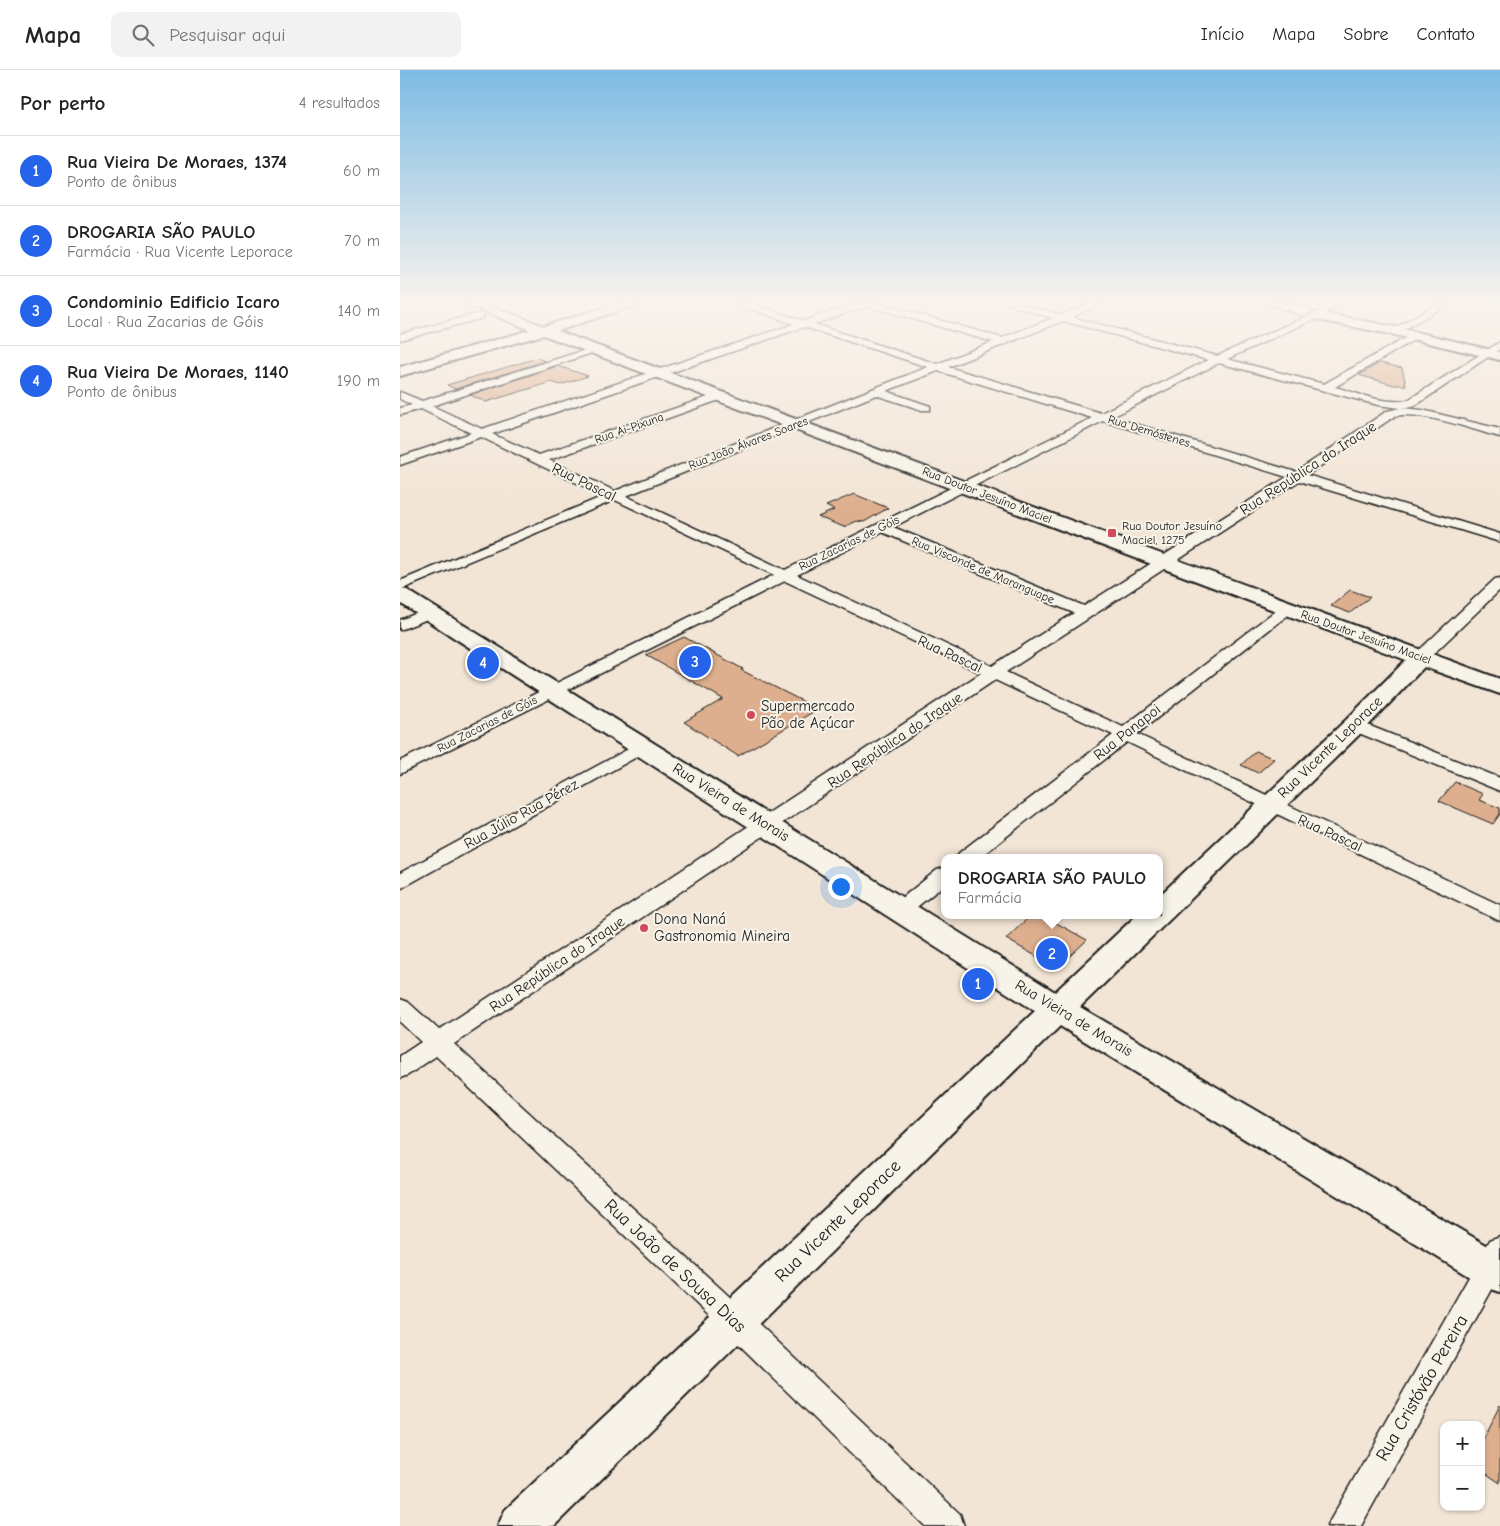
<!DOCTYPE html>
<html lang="pt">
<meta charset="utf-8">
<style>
body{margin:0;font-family:"Comic Neue",sans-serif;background:#f2f2f2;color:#222}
.controls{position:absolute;right:15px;bottom:15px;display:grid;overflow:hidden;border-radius:10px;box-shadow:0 1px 4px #0004}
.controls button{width:45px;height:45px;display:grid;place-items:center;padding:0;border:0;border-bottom:1px solid #e0e0e0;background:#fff;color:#222;font:25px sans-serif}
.you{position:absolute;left:440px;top:816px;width:18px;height:18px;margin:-12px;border:4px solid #fff;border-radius:50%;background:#1a73e8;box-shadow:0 0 0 8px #1a73e833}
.badge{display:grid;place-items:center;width:32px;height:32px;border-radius:50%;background:#2563eb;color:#fff;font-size:16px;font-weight:700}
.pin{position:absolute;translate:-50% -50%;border:2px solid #fff;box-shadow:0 1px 5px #0006}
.popup{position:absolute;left:541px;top:784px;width:222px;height:65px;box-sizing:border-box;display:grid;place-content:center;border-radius:10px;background:#fff;filter:drop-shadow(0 1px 4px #0005);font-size:16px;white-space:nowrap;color:#767676}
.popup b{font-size:19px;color:#222}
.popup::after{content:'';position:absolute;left:50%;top:100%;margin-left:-10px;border:10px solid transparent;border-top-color:#fff}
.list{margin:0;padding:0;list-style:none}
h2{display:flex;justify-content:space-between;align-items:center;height:65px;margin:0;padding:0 20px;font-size:21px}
h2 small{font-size:16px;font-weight:400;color:#767676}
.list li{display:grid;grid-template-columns:32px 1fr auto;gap:15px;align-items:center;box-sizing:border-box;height:70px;padding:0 20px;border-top:1px solid #e0e0e0}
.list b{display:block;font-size:19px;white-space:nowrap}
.list p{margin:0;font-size:16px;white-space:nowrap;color:#767676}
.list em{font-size:16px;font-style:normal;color:#767676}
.icon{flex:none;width:28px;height:28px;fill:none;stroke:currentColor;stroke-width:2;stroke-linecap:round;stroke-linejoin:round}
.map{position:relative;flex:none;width:1100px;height:1456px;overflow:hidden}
header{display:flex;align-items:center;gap:30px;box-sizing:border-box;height:70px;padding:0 25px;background:#fff;border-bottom:1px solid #e0e0e0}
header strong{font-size:24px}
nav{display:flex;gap:28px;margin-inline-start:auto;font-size:18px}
.search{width:350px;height:45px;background:#f2f2f2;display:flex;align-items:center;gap:12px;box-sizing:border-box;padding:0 18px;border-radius:10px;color:#767676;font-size:19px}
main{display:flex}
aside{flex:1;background:#fff}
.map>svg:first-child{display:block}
.building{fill:#ddaf8e;stroke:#1c1c1c}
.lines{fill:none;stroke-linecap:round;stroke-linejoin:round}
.street-casing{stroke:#1c1c1c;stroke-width:3}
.secondary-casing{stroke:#1c1c1c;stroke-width:4}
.street{fill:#f7f3e8;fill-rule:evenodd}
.secondary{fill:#f7f3e8;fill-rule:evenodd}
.poi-dot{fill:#d1495b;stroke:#f7f3e8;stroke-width:2}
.labels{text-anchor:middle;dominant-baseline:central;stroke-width:4;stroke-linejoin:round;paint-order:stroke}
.far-street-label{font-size:12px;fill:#1c1c1c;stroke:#f7f3e8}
.far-poi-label{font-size:12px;fill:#1c1c1c;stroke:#f7f3e8;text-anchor:start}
.street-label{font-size:15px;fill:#1c1c1c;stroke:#f7f3e8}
.poi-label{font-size:15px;fill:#1c1c1c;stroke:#f7f3e8;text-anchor:start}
.near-street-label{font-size:18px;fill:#1c1c1c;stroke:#f7f3e8}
</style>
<header>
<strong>Mapa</strong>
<div class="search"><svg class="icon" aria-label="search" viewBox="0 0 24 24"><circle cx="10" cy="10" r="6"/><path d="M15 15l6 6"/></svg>Pesquisar aqui</div>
<nav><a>Início</a><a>Mapa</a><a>Sobre</a><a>Contato</a></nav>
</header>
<main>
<aside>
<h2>Por perto<small>4 resultados</small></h2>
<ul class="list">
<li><span class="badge">1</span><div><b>Rua Vieira De Moraes, 1374</b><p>Ponto de ônibus</p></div><em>60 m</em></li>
<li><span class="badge">2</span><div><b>DROGARIA SÃO PAULO</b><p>Farmácia · Rua Vicente Leporace</p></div><em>70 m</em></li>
<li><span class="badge">3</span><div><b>Condominio Edificio Icaro</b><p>Local · Rua Zacarias de Góis</p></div><em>140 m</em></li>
<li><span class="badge">4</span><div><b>Rua Vieira De Moraes, 1140</b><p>Ponto de ônibus</p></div><em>190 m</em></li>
</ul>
</aside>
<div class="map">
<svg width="1100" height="1456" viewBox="0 0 1100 1456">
<rect width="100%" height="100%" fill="#f2e5d6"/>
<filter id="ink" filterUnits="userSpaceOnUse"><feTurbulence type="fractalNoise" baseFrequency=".02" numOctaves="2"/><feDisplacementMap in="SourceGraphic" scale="10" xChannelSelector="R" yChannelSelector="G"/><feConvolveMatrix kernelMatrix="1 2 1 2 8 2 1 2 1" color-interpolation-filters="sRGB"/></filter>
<g filter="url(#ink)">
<!-- building -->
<g class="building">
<path d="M137 288 145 291 55 319 47 315Z"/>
<path d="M980 293 1002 298 1006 315H994L959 305Z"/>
<path d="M158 296 188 306 160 315 152 312 86 332 70 325Z"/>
<path d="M454 424 488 438 464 452 457 451 444 457 418 447 434 440 426 436Z"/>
<path d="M950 520 970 527 950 543 931 536Z"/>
<path d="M284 567 343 599 341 600 418 639 338 686 284 652 323 629 246 585Z"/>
<path d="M856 681 874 689 858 703 841 695Z"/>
<path d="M1055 712 1083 724 1079 730 1100 738V744L1093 754 1039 731Z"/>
<path d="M631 845H642L687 870 657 898 606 869Z"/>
<path d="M1100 1335V1413L1081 1400V1373Z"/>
</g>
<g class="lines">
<!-- street casing -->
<g class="street-casing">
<g id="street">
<path d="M337 234H352L404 251 454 234H482L602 268 653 248 607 234H623L662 245 688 234H701L672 247 817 286 914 243 919 246 917 248 827 289 924 314 1014 263 1019 266 1017 268 935 317C957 323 985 335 1008 330L1100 272V279L1013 337 1001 338 1022 340 1100 359V367C1074 360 1019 340 995 346L907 405 1100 464V472L899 411 606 602 723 657 883 535H893L896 538 893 541 737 664 1100 835V851L727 672 579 788H556L559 783 713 665 595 610 54 974 344 1240 560 1444 564 1456H525L324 1260 36 986 8 1005 0 1008V986L21 972 0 952V929L8 932 39 960 581 603 385 511 0 704V691L374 505 215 430 0 520V511L204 426 81 367 0 395V387L71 363 21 339 0 345V338L12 335 0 329V322L22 331 192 278 201 280 32 336 82 359 394 254ZM467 236 593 272 537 294 414 254ZM663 251 808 290 701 343 548 297ZM404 257 528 297 215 421 149 390 325 328V324H317L139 385 92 364ZM819 293 978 335 1000 338 987 341 896 402 712 347ZM538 301 692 348 385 500 226 426 476 325 522 340H530V336L486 321ZM703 351 887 407 684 536 493 457ZM482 462 674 543 592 596 397 505Z"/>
<path d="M926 234H937L925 244H919V240Z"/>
<path d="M1036 234H1048L998 263 990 261Z"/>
<path d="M80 243 83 244V248L0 270V264Z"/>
<path d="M1100 508V520L1027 590H1015L1013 587 1015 584 1095 509Z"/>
<path d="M30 538 35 540 38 543 35 546 0 560V550Z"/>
<path d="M955 650 1100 708V721L949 659 946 655 949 651Z"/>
<path d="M243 671 249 672 252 676 249 680 0 819V803Z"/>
<path d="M544 798V815L507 845 500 847 493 845 490 840 493 835 537 800Z"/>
<path d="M1100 1166V1205L961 1456H927L1090 1170Z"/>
</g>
</g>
<!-- secondary casing -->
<g class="secondary-casing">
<g id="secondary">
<path d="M67 234H86L144 256 217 234H239L157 261 1100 609V624L1024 597 964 660 680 937 1100 1183V1222L1086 1217 660 956 154 1456H98L105 1440 635 941 0 533V518L7 520 655 922 737 845H760V825L946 650 1006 590 143 265 0 306V297L130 260Z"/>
<path d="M869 234H892L910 239 912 242 905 246Z"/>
<path d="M918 242 995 257 1100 282V290L995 265 913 249 911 246 913 243Z"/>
</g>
</g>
<!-- street -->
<use href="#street" class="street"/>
<!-- secondary -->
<use href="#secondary" class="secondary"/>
</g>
</g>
<!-- sky -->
<linearGradient id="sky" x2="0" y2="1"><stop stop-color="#7dbbe4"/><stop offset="0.53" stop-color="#f9f3ed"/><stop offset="1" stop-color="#f9f3ed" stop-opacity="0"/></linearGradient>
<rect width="1100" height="438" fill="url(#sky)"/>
<!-- markers -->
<g class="poi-dot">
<rect x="707" y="458" width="10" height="10" rx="2.5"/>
<circle cx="351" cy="645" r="5"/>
<circle cx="244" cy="858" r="5"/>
</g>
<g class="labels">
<!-- far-street labels -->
<g class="far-street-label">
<text transform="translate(229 358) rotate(-19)">Rua Ai-Pixuna</text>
<text transform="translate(749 361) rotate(17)">Rua Demóstenes</text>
<text transform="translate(348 373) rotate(-21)">Rua João Álvares Soares</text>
<text transform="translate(587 425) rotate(21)">Rua Doutor Jesuíno Maciel</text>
<text transform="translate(449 473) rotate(-26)">Rua Zacarias de Góis</text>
<text transform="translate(583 500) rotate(23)">Rua Visconde de Maranguape</text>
<text transform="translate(966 567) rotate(20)">Rua Doutor Jesuíno Maciel</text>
<text transform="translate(87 654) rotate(-27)">Rua Zacarias de Góis</text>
</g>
<!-- far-poi labels -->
<g class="far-poi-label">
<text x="722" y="456">Rua Doutor Jesuíno<tspan x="722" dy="14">Maciel, 1275</tspan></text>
</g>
<!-- street labels -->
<g class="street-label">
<text transform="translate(908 398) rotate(-33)">Rua República do Iraque</text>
<text transform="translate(184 412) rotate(26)">Rua Pascal</text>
<text transform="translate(550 584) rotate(25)">Rua Pascal</text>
<text transform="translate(727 662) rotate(-38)">Rua Panapoi</text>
<text transform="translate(495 670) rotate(-34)">Rua República do Iraque</text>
<text transform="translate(930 677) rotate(-44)">Rua Vicente Leporace</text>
<text transform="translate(331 732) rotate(32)">Rua Vieira de Morais</text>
<text transform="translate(121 744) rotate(-29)">Rua Júlio Rua Pérez</text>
<text transform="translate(930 763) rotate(25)">Rua Pascal</text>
<text transform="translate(157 894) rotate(-34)">Rua República do Iraque</text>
<text transform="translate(674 948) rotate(31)">Rua Vieira de Morais</text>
</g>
<!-- poi labels -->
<g class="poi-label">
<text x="361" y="636">Supermercado<tspan x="361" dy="17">Pão de Açúcar</tspan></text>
<text x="254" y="849">Dona Naná<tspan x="254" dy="17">Gastronomia Mineira</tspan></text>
</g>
<!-- near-street labels -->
<g class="near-street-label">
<text transform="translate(438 1151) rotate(-44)">Rua Vicente Leporace</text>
<text transform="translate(275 1196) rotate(43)">Rua João de Sousa Dias</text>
<text transform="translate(1022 1318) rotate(-60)">Rua Cristóvão Pereira</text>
</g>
</g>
</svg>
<div class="controls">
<button>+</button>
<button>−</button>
</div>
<div class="you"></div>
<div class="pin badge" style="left:578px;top:914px">1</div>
<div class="pin badge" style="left:652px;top:884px">2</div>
<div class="popup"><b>DROGARIA SÃO PAULO</b>Farmácia</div>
<div class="pin badge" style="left:295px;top:592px">3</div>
<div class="pin badge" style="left:83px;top:593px">4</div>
</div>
</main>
